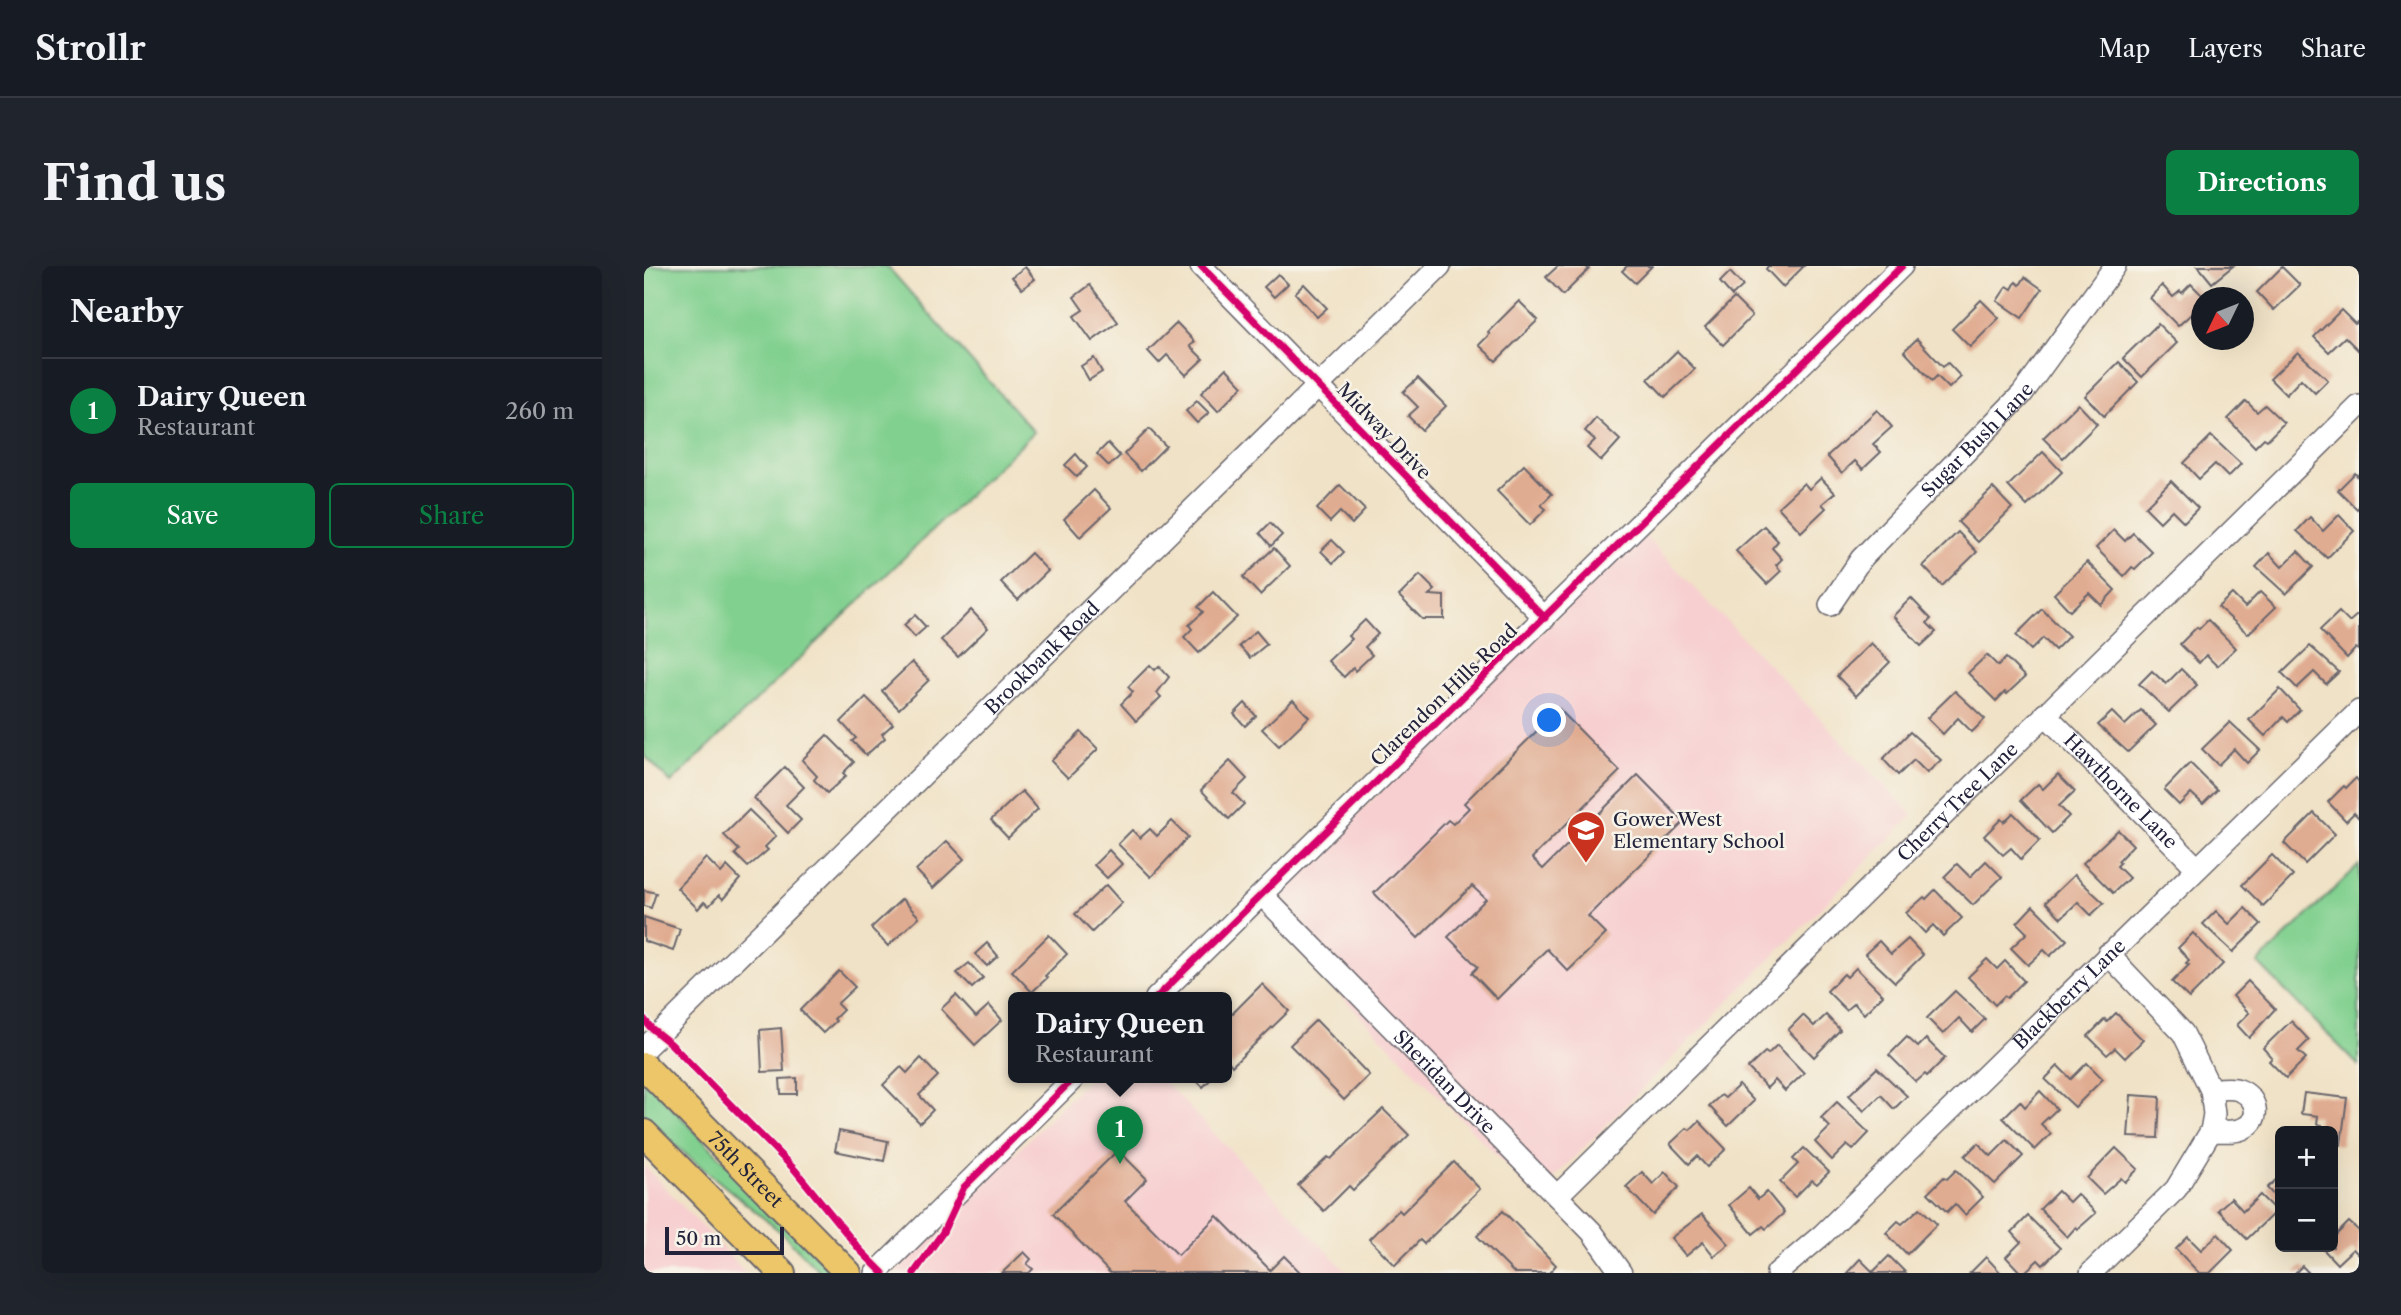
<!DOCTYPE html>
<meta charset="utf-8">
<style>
body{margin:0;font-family:"Libre Caslon Text",serif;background:#20242c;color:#f1f3f6}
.controls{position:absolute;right:21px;bottom:21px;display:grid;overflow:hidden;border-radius:10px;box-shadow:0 7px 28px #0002}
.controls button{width:63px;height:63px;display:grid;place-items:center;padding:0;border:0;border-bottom:2px solid #363941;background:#171b24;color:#f1f3f6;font:35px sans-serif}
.compass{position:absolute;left:1547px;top:21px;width:63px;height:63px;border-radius:50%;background:#171b24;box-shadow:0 7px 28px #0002;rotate:227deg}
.scale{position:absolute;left:21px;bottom:18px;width:119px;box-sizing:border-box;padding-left:7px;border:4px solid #22223b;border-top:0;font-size:19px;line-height:24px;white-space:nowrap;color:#22223b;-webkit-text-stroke:5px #f7f3e8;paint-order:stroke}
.you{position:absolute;left:906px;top:455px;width:24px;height:24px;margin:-18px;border:5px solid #fff;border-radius:50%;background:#1a73e8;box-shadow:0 0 0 10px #1a73e833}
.badge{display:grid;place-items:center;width:46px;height:46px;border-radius:50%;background:#0b8043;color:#fff;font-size:23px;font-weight:700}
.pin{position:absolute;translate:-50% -58px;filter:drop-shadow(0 2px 4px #0008)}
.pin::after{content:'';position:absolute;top:37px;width:24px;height:21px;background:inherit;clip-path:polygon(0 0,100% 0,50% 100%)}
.popup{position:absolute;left:364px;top:726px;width:224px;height:91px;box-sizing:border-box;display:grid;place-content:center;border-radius:10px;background:#171b24;filter:drop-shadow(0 2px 5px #0005);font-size:23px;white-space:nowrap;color:#9ea1a6}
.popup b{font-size:26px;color:#f1f3f6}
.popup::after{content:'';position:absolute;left:50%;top:100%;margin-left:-14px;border:14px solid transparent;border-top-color:#171b24}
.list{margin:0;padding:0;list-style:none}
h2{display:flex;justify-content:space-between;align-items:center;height:91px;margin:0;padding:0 28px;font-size:30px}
h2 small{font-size:23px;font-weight:400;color:#9ea1a6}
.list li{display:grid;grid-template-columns:46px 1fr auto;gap:21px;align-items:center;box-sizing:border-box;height:105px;padding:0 28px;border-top:2px solid #363941}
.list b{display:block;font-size:26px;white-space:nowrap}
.list p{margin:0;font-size:23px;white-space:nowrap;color:#9ea1a6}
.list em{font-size:23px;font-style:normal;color:#9ea1a6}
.actions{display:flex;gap:14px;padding:21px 28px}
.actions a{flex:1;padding:16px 0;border:2px solid #0b8043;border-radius:10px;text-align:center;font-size:24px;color:#0b8043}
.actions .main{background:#0b8043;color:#fff}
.map{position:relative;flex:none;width:1715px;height:1007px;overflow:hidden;border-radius:10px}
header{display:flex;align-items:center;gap:42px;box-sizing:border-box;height:98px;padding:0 35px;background:#171b24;border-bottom:2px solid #363941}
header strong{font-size:33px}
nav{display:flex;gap:38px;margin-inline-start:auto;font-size:24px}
.intro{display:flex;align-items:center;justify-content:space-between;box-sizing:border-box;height:168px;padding:0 42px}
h1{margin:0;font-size:49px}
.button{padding:18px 32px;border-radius:10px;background:#0b8043;color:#fff;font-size:24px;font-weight:700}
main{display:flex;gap:42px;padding:0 42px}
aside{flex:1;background:#171b24;border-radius:10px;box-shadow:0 7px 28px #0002}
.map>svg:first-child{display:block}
.built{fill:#f7cfd0}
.green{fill:#81d08f;stroke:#527965;stroke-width:2}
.building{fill:#e0ac91}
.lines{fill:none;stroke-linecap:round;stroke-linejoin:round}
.minor-casing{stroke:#6a656c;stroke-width:24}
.major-casing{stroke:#6a656c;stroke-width:30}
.minor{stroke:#fff;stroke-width:21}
.major{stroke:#ecc669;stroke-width:26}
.cycleway-casing{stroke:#f7f3e8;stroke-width:11}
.cycleway{stroke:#d6006c;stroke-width:7}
.labels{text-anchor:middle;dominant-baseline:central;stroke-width:5;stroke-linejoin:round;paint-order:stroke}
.street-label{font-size:19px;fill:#22223b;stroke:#f7f3e8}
.poi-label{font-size:19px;fill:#22223b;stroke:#f7f3e8;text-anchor:start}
</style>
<header>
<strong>Strollr</strong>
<nav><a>Map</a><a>Layers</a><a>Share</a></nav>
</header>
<div class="intro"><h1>Find us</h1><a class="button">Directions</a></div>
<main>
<aside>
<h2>Nearby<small></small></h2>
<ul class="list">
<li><span class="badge">1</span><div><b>Dairy Queen</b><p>Restaurant</p></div><em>260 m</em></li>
</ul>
<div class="actions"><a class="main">Save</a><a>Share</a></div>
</aside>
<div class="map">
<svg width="1715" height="1007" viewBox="0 0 1715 1007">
<rect width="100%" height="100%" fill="#f7f3e8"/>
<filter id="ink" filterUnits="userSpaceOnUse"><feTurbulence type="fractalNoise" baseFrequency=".0143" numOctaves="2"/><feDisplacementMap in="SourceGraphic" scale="14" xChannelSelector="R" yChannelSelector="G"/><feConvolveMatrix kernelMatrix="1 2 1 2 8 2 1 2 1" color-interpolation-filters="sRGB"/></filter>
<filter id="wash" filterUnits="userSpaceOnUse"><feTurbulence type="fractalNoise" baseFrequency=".00686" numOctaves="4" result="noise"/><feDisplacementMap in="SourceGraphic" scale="28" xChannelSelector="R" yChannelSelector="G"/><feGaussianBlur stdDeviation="1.57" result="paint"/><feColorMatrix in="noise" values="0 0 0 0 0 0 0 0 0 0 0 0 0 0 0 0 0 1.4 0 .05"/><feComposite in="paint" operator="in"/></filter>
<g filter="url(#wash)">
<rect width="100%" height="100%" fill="#f0e2c6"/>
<!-- built -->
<g class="built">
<path d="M998 267 1269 549 892 930 615 646Z"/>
<path d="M446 812H517L704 1007H251Z"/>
<path d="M0 900 11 911 102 1007H0Z"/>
</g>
<!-- green -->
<g class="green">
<path d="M0 0H243L390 166 27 517 0 489Z"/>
<path d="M1715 599V800L1614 697Z"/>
<path d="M0 813 189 1007H177L139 968 0 854Z"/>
</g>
<g id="blocks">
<!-- building -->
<g class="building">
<path d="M914 0H941L945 3 919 29 902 11Z"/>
<path d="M983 0H1008L991 17 978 5Z"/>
<path d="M1124 0H1160L1139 21 1122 3Z"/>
<path d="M1554 0H1589L1568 17Z"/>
<path d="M381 1 391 13 378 23 368 11Z"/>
<path d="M1638 1 1656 19 1630 44 1613 26Z"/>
<path d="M1086 6 1099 20 1088 30 1076 16Z"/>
<path d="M634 8 644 18 630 31 620 21Z"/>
<path d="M1381 11 1398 23 1378 52 1353 35 1363 20 1368 23 1372 16 1376 19Z"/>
<path d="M660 18 683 42 673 51 651 27Z"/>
<path d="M1547 18 1561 32H1558V38L1534 60 1506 32 1518 19 1529 31 1536 25 1538 27Z"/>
<path d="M446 19 474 56 448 75 430 50 439 44 430 31Z"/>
<path d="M1090 32 1108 50 1079 79 1061 61Z"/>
<path d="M1337 34 1355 52 1326 81 1308 63Z"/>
<path d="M875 35 894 54 852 95 835 79 846 68 844 66Z"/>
<path d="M1697 44 1711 58 1713 56 1715 59V85L1701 71 1685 86 1670 71Z"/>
<path d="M533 57 551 76 546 80 559 93 542 109 523 89 515 97 504 85Z"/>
<path d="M1514 58 1533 77 1498 111 1479 92Z"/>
<path d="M1273 73 1299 101 1304 97 1317 111 1305 122 1293 110 1288 115 1260 85Z"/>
<path d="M1033 85 1051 103 1021 131 1004 113Z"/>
<path d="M1654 86 1684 114 1671 127 1657 113 1642 129 1626 113Z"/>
<path d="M450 92 458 106 445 114 437 100Z"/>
<path d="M1475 96 1494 116 1460 150 1441 130Z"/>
<path d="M582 102 599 120 574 145 557 127Z"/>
<path d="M774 112 802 140 778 164 764 150 774 141 759 126Z"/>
<path d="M553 135 565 147 553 157 542 145Z"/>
<path d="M1602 135 1613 146 1621 139 1640 157 1623 174 1620 172 1611 181 1584 153Z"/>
<path d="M1434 138 1453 158 1419 192 1399 172Z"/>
<path d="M1233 144 1248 161 1229 178 1237 186 1219 203 1211 195 1198 207 1183 190Z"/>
<path d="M952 152 976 174 957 195 943 182 951 174 941 165Z"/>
<path d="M505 163 522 180 497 205 480 188Z"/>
<path d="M1567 170 1597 198 1584 211 1571 198 1555 213 1540 197Z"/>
<path d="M464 177 476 190 465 200 453 188Z"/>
<path d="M1399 186 1418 206 1383 240 1364 220Z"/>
<path d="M432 188 443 201 433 211 421 199Z"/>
<path d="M880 199 908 228 897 239 902 243 886 259 853 225Z"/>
<path d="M1711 207 1713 210 1715 208V241L1713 243 1694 224Z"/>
<path d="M1177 212 1191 227 1178 238 1182 242 1157 266 1134 241 1160 217 1165 223Z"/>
<path d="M1527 215 1554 242 1540 256 1528 244 1516 256 1501 241Z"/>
<path d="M696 219 721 244 708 258 696 246 686 256 673 243Z"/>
<path d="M1349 222 1368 242 1334 276 1314 256Z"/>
<path d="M450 224 467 242 436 271 420 253Z"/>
<path d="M1695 249 1710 265 1683 292 1653 265 1666 251 1679 265Z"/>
<path d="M626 257 638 269 627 280 616 267Z"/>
<path d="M1120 260 1134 275 1128 282 1138 293 1132 299 1137 305 1123 318 1092 285Z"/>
<path d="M1470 264 1481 275 1489 267 1508 286 1491 303 1488 301 1480 310 1452 282Z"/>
<path d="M1314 266 1333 286 1298 320 1279 300Z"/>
<path d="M688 274 700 286 689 297 677 285Z"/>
<path d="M630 282 646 300 616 329 599 311Z"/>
<path d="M1654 285 1669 301 1642 328 1612 301 1625 287 1638 301Z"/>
<path d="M387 287 404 305 374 334 357 316Z"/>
<path d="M1443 296 1471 324 1457 339 1445 327 1426 345 1410 328Z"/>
<path d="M776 309 791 324 785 329 800 330V353H778L755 330Z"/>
<path d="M569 326 593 351 555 387 540 371 548 363 545 359 559 346 554 341Z"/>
<path d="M1616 326 1632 341 1604 368 1574 341 1588 328 1601 341Z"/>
<path d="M1267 332 1287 353 1283 357 1292 366 1277 380 1249 350Z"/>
<path d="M1398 343 1425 370 1411 384 1399 372 1387 384 1372 369Z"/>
<path d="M327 344 344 362 314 391 297 374Z"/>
<path d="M1695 346 1705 356 1713 349 1715 351V385L1712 382 1703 392 1676 364Z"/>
<path d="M271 349 282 361 271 371 260 359Z"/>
<path d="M721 354 734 368 721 381 728 389 711 405 709 402 700 411 684 395 707 373 704 370Z"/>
<path d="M1564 354 1592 382 1573 400 1562 389 1555 397 1536 378 1553 361 1555 363Z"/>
<path d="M612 365 623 378 606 392 595 380Z"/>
<path d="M1227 377 1246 396 1212 430 1193 410Z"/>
<path d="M1666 380 1695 406 1682 418 1670 406 1653 422 1638 407Z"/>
<path d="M1343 389 1354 400 1362 392 1381 411 1363 428 1361 426 1352 435 1324 407Z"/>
<path d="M268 396 285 414 255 443 238 425Z"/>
<path d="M506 399 511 404 515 400 525 411 513 427 517 431 492 455 477 438 489 426 484 421Z"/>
<path d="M1537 403 1553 419 1525 446 1495 418 1508 405 1522 418Z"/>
<path d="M1636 423 1656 444 1644 456 1639 451 1621 470 1605 454Z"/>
<path d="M1311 425 1341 453 1328 466 1314 452 1299 468 1283 452Z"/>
<path d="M222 431 249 458 238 468 241 472 222 489 208 475 212 472 197 456Z"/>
<path d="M649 434 665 451 635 480 618 463Z"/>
<path d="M601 437 612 450 601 460 590 448Z"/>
<path d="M915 443 976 505 888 592 899 603 994 509 1040 556 944 650 962 668 924 705 903 683 853 733 828 707 834 701 804 671 842 633 828 620 774 672 730 627 804 554 809 558 825 542 820 537Z"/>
<path d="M1497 444 1512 459 1484 486 1454 459 1468 446 1481 459Z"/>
<path d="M1586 456 1616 484 1603 497 1590 483 1574 499 1558 483Z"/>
<path d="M437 466 454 483 424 512 407 495Z"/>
<path d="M1266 466 1297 494 1283 507 1270 494 1254 509 1239 493Z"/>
<path d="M183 469 210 496 199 507 202 510 183 527 170 514 173 510 158 494Z"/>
<path d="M586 495 603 513 589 527 600 538 585 553 557 524Z"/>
<path d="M1546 497 1573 524 1559 538 1547 527 1535 539 1520 524Z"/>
<path d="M141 501 160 521 142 539 157 554 144 567 110 532Z"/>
<path d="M1414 508 1431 525 1415 540 1425 550 1408 567 1377 534 1394 518 1399 523Z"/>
<path d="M1712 512 1715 516V552L1710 547 1702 555 1684 536 1700 520 1702 522Z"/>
<path d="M378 525 394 543 364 572 347 554Z"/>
<path d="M105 544 132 570 121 581 124 584 104 601 91 588 95 584 80 569Z"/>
<path d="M1369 547 1396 574 1377 593 1367 582 1359 589 1340 570 1357 553 1360 556Z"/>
<path d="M1670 547 1691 568 1661 598 1640 577Z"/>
<path d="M528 555 544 571 507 611 474 578 488 564 496 572 506 563 513 570Z"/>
<path d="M1474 564 1489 579 1474 595 1476 597 1473 600 1485 612 1469 627 1439 597Z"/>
<path d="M303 575 320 593 289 622 272 604Z"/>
<path d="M465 584 478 598 463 612 450 599Z"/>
<path d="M1628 589 1649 610 1619 640 1598 619Z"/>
<path d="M62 592 77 607 83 600 96 613 79 633 75 629 65 640 60 636 54 643 33 622Z"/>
<path d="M1342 595 1358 611 1329 639 1300 611 1313 598 1326 611Z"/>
<path d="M1430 609 1460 637 1447 649 1434 636 1417 652 1402 636Z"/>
<path d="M462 619 478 637 448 666 431 648Z"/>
<path d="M0 624 12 627 7 642 0 640Z"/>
<path d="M1291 624 1318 652 1299 670 1289 659 1281 667 1262 647 1280 631 1282 633Z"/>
<path d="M258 633 275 651 244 680 227 662Z"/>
<path d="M1389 640 1423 674 1406 690 1400 684 1384 699 1367 682 1383 667 1373 657Z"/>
<path d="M1601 642 1617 658 1589 686 1559 658 1572 645 1585 658Z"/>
<path d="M0 651 36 663 29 685 0 675Z"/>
<path d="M1549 667 1579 698 1545 732 1528 716 1545 699 1542 697 1545 694 1534 682Z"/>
<path d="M405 669 423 688 401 710 403 712 388 726 368 705Z"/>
<path d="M1264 673 1279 689 1251 716 1221 688 1235 675 1247 688Z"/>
<path d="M343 677 354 690 343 700 331 688Z"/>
<path d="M1343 693 1353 703 1361 695 1380 715 1363 732 1360 730 1351 739 1324 711Z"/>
<path d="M325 697 339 712 328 722 313 707Z"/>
<path d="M1212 702 1239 729 1220 748 1210 737 1202 744 1183 725 1200 708 1203 711Z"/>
<path d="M195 705 211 721 193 738 199 744 190 753 192 755 179 767 156 744Z"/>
<path d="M1604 715 1631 743 1605 772 1593 759 1605 747 1589 730Z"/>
<path d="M618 718 645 745 588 800 585 796 583 798V753Z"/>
<path d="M1311 725 1341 753 1328 766 1315 752 1299 768 1283 752Z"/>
<path d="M312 729 332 751 345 739 358 754 331 779 297 743Z"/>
<path d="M1472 747 1499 774 1481 792 1471 782 1463 789 1444 770 1461 753 1463 756Z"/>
<path d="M1159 749 1170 760 1182 749 1196 764 1170 791 1144 764Z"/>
<path d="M672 754 725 809 700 834 646 779Z"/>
<path d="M1647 755 1665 774 1654 785 1662 792 1642 812 1625 795 1628 792 1619 782Z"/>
<path d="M137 762 140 805 118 806 116 764Z"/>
<path d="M1263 771 1274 781 1282 773 1301 792 1283 810 1281 808 1272 816 1245 789Z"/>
<path d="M1133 779 1160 807 1141 825 1131 814 1123 822 1104 802 1121 786 1124 788Z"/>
<path d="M277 792 294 810 275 829 289 844 276 857 239 819 257 801 263 807Z"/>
<path d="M1443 797 1459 813 1431 841 1401 813 1414 800 1427 813Z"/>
<path d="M1233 802 1263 830 1250 843 1237 829 1220 845 1205 829Z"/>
<path d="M153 812V828H137L136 813Z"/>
<path d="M550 812H568L559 821Z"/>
<path d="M1095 819 1110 835 1084 860 1065 840 1077 829 1081 832Z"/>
<path d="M1396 825 1413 843 1397 858 1407 868 1391 884 1359 852 1376 835 1381 841Z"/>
<path d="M1660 827 1703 832 1697 879 1689 878V865H1677L1678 859 1673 858 1674 850 1657 848Z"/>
<path d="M1487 829 1516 831 1514 872 1484 871Z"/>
<path d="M1193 836 1225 867 1209 884 1203 879 1188 894 1171 876 1186 861 1177 852Z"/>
<path d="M739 843 765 869 709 924 705 920 680 945 654 919 684 891 687 893Z"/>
<path d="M1055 855 1082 883 1063 901 1053 890 1045 898 1026 878 1043 862 1046 864Z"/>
<path d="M195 865 244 875 240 895 191 885Z"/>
<path d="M1363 874 1379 890 1351 918 1321 890 1334 877 1347 890Z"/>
<path d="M1160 882 1185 906 1173 918 1168 914 1151 931 1136 916 1154 898 1149 893Z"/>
<path d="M1472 882 1494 903 1481 916 1477 912 1459 928 1443 912Z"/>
<path d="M474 884 503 913 481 935 534 989 573 950 626 1004 640 990 657 1007H466L409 948Z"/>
<path d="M810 896 836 923 780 978 776 974 751 999 725 973 755 944 758 947Z"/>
<path d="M1312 904 1339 931 1321 949 1311 938 1303 946 1284 927 1300 911 1303 913Z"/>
<path d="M998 906 1009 918 1021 906 1035 921 1009 949 982 921Z"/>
<path d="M1636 910V936L1623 922Z"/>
<path d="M1105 922 1114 933 1123 926 1140 947 1122 963 1119 960 1109 968 1085 939Z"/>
<path d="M1414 925 1425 936 1433 928 1452 947 1434 963 1432 961 1423 971 1396 943Z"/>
<path d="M1616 929 1632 945 1603 973 1574 944 1587 932 1599 945Z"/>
<path d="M1276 942 1293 958 1263 988 1242 967 1254 955 1258 958Z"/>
<path d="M859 945 912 999 905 1007H870L833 970Z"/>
<path d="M1058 948 1085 978 1070 990 1059 976 1042 990 1027 972Z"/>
<path d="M1384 950 1416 982 1399 999 1394 994 1380 1007H1377L1362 991 1377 976 1368 966Z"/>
<path d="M1705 956 1715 965V989L1709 983 1693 998 1678 982 1689 981V972Z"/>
<path d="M1574 968 1589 984 1566 1007H1555L1532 983 1544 971 1557 984Z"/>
<path d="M380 986 387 993 383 998 389 1003 385 1007H358Z"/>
<path d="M1245 990 1262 1007H1203L1216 993 1229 1006Z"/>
<path d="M1342 991 1357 1007H1326Z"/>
<path d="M1658 1000 1665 1007H1651Z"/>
</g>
</g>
</g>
<g filter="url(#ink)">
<use href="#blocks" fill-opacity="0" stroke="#6a656c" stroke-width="2"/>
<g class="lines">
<!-- minor casing -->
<g class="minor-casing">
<g id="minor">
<path d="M557 0 901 352"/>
<path id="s1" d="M1186 339 1217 293 1378 128 1471 0"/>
<path id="s2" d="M1401 448 1553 602"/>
<path id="s3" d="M618 629 948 966 977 1007"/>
<path d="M512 732 1258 0"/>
<path id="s4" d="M0 783 796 0"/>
<path d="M1567 865C1576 865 1591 867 1600 862 1619 853 1612 830 1595 824 1587 821 1575 823 1567 824"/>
<path id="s5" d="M913 930 1715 140"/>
<path d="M232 1007 430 812"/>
<path id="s6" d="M1133 1007 1178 969 1715 445"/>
<path d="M1447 1007 1532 923 1567 865 1570 848 1567 824 1539 767 1464 688"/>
</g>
</g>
<!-- major casing -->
<g class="major-casing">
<g id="major">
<path id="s7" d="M0 800 204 1007"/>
<path d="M0 867 138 1007"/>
</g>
</g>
<!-- minor -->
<use href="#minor" class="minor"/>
<!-- major -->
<use href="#major" class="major"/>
<!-- cycleway casing -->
<g class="cycleway-casing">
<g id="cycleway">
<path d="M557 0 901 352"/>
<path d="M512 732 1258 0"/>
<path d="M0 753 7 762 27 778 151 904 216 984 239 1007"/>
<path d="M270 1007 299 966 320 921 430 812"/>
</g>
</g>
<!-- cycleway -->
<use href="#cycleway" class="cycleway"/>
</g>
</g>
<!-- icons -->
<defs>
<g id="school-pin" transform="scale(2.0125)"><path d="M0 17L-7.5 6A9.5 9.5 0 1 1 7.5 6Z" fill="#c8321e" stroke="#f7f3e8"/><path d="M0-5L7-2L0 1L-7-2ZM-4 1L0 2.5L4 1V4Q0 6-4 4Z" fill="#fff"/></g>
</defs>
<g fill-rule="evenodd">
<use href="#school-pin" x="942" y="564"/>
</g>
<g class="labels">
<!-- street labels -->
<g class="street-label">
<text transform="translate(740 165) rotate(46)">Midway Drive</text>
<text stroke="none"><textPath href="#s1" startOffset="222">Sugar Bush Lane</textPath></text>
<text stroke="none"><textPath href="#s4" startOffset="558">Brookbank Road</textPath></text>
<text transform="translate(800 429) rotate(-44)">Clarendon Hills Road</text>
<text stroke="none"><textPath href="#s2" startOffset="108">Hawthorne Lane</textPath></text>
<text stroke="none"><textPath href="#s5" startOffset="562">Cherry Tree Lane</textPath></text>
<text stroke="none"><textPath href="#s6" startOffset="404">Blackberry Lane</textPath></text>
<text stroke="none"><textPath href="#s3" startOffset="261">Sheridan Drive</textPath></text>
<text stroke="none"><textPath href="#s7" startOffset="145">75th Street</textPath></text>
</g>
<!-- poi labels -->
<g class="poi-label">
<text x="969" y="553">Gower West<tspan x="969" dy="22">Elementary School</tspan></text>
</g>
</g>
</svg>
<div class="controls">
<button>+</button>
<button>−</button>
</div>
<svg class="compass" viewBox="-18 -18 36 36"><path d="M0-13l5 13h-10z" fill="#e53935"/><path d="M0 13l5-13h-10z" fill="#9ea1a6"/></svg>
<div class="scale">50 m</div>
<div class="you"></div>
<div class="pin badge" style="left:476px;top:898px">1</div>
<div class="popup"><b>Dairy Queen</b>Restaurant</div>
</div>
</main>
